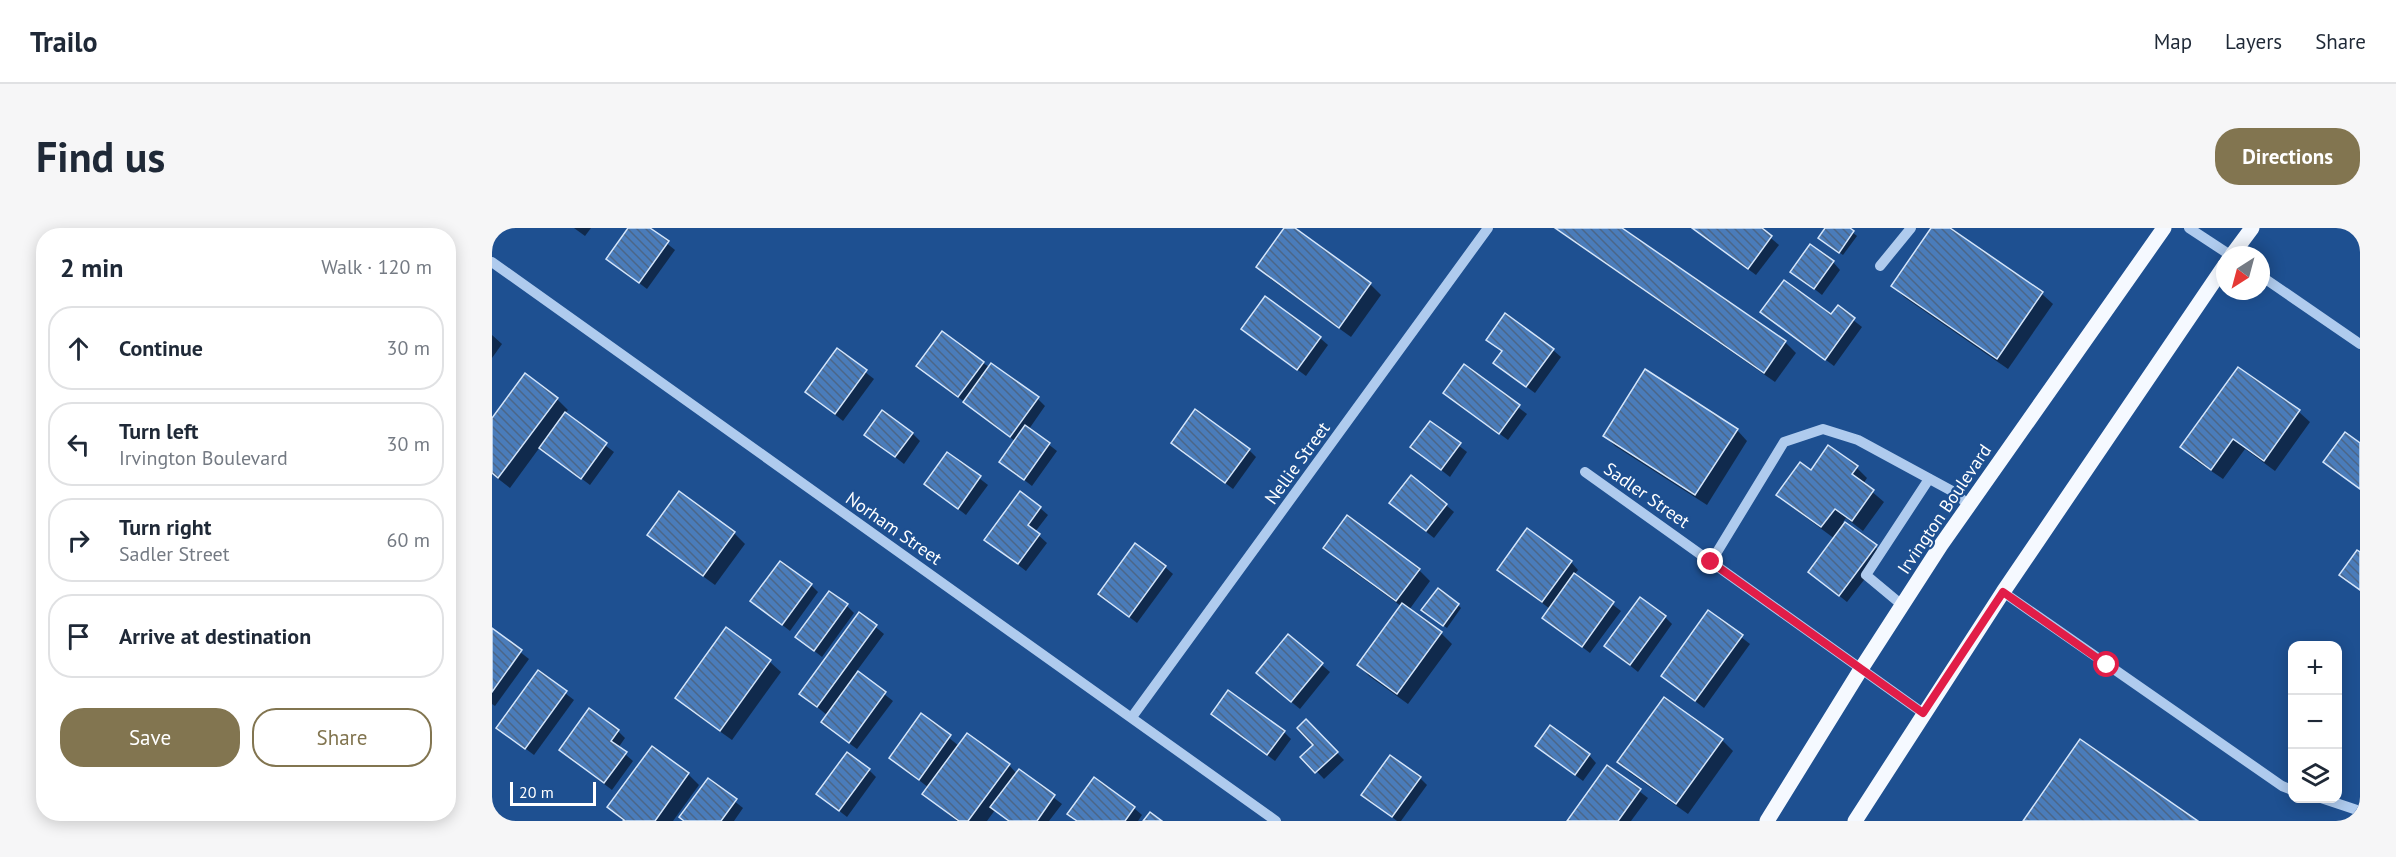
<!DOCTYPE html>
<meta charset="utf-8">
<style>
body{margin:0;font-family:"PT Sans",sans-serif;background:#f6f6f7;color:#1f2937}
.controls{position:absolute;right:18px;bottom:18px;display:grid;overflow:hidden;border-radius:12px;box-shadow:0 3px 15px #0003}
.controls button{width:54px;height:54px;display:grid;place-items:center;padding:0;border:0;border-bottom:2px solid #e0e1e3;background:#fff;color:#1f2937;font:30px sans-serif}
.compass{position:absolute;left:1724px;top:18px;width:54px;height:54px;border-radius:50%;background:#fff;box-shadow:0 3px 15px #0003;rotate:216deg}
.scale{position:absolute;left:18px;bottom:15px;width:86px;box-sizing:border-box;padding-left:6px;border:3px solid #fff;border-top:0;font-size:16px;line-height:21px;white-space:nowrap;color:#fff;-webkit-text-stroke:4px #1e5091;paint-order:stroke}
.stop{position:absolute;width:18px;height:18px;margin:-14px;border:4px solid #e11d48;border-radius:50%;background:#fff}
.stop.end{background:#e11d48;border-color:#fff;box-shadow:0 2px 6px #0008}
.list{margin:0;padding:0;list-style:none}
h2{display:flex;justify-content:space-between;align-items:center;height:78px;margin:0;padding:0 24px;font-size:26px}
h2 small{font-size:20px;font-weight:400;color:#747a83}
.list li{display:grid;grid-template-columns:39px 1fr auto;gap:18px;align-items:center;box-sizing:border-box;height:84px;margin:0 12px 12px;padding:0 12px;border:2px solid #e0e1e3;border-radius:24px}
.list b{display:block;font-size:22px;white-space:nowrap}
.list p{margin:0;font-size:20px;white-space:nowrap;color:#747a83}
.list em{font-size:20px;font-style:normal;color:#747a83}
.actions{display:flex;gap:12px;padding:18px 24px}
.actions a{flex:1;padding:14px 0;border:2px solid #827550;border-radius:24px;text-align:center;font-size:21px;color:#827550}
.actions .main{background:#827550;color:#fff}
.icon{flex:none;width:33px;height:33px;fill:none;stroke:currentColor;stroke-width:2;stroke-linecap:round;stroke-linejoin:round}
.map{position:relative;flex:none;width:1868px;height:593px;overflow:hidden;border-radius:24px}
header{display:flex;align-items:center;gap:36px;box-sizing:border-box;height:84px;padding:0 30px;background:#fff;border-bottom:2px solid #e0e1e3}
header strong{font-size:28px}
nav{display:flex;gap:33px;margin-inline-start:auto;font-size:21px}
.intro{display:flex;align-items:center;justify-content:space-between;box-sizing:border-box;height:144px;padding:0 36px}
h1{margin:0;font-size:42px}
.button{padding:15px 27px;border-radius:24px;background:#827550;color:#fff;font-size:21px;font-weight:700}
main{display:flex;gap:36px;padding:0 36px}
aside{flex:1;background:#fff;border-radius:24px;box-shadow:0 3px 15px #0003}
.map>svg:first-child{display:block}
.shadow{fill:#0007}
.building{fill:url(#building-back-hatch);stroke:#d4e5fa;stroke-width:1.5}
.lines{fill:none;stroke-linecap:round;stroke-linejoin:round}
.minor{stroke:#afcbee;stroke-width:10}
.major{stroke:#f5f9ff;stroke-width:15}
.route{stroke:#e11d48;stroke-width:8}
.labels{text-anchor:middle;dominant-baseline:central;stroke-width:4.5;stroke-linejoin:round;paint-order:stroke}
.street-label{font-size:18px;fill:#fff;stroke:#1e5091}
</style>
<header>
<strong>Trailo</strong>
<nav><a>Map</a><a>Layers</a><a>Share</a></nav>
</header>
<div class="intro"><h1>Find us</h1><a class="button">Directions</a></div>
<main>
<aside>
<h2>2 min<small>Walk · 120 m</small></h2>
<ul class="list">
<li><svg class="icon" aria-label="ahead" viewBox="0 0 24 24"><path d="M12 20V5M6 11l6-6 6 6"/></svg><div><b>Continue</b></div><em>30 m</em></li>
<li><svg class="icon" aria-label="left" viewBox="0 0 24 24"><path d="M17 20v-9H6M10 6l-5 5 5 5"/></svg><div><b>Turn left</b><p>Irvington Boulevard</p></div><em>30 m</em></li>
<li><svg class="icon" aria-label="right" viewBox="0 0 24 24"><path d="M7 20v-9h11M14 6l5 5-5 5"/></svg><div><b>Turn right</b><p>Sadler Street</p></div><em>60 m</em></li>
<li><svg class="icon" aria-label="arrive" viewBox="0 0 24 24"><path d="M6 21V4h12l-3 4 3 4H6"/></svg><div><b>Arrive at destination</b></div></li>
</ul>
<div class="actions"><a class="main">Save</a><a>Share</a></div>
</aside>
<div class="map">
<svg width="1868" height="593" viewBox="0 0 1868 593">
<defs>
<pattern id="building-back-hatch" width="6" height="6" patternUnits="userSpaceOnUse" patternTransform="scale(1.5)"><rect width="6" height="6" fill="#4a7cba"/><path d="M-1 5l2 2M0 0l6 6M5-1l2 2" fill="none" stroke="#4b6688"/></pattern>
</defs>
<rect width="100%" height="100%" fill="#1e5091"/>
<!-- shadow -->
<g class="shadow">
<path d="M82 0H99L93 8Z"/>
<path d="M138 0H156L183 22 155 61 116 31Z"/>
<path d="M794 0H801L878 56 889 67 859 109 777 50 766 39Z"/>
<path d="M1062 0H1127L1293 114 1304 125 1283 154Z"/>
<path d="M1201 0H1267L1287 17 1264 47Z"/>
<path d="M1335 0H1355L1365 8 1351 27 1331 13Z"/>
<path d="M1441 0H1455L1550 66 1561 76 1516 141 1412 69 1401 58Z"/>
<path d="M1341 34 1348 42 1330 67 1300 43Z"/>
<path d="M1346 80 1370 99 1342 138 1270 84 1340 88Z"/>
<path d="M751 101 828 110 836 117 814 148Z"/>
<path d="M0 107 10 116 0 130Z"/>
<path d="M996 112 1061 122 1069 129 1043 165 1011 142V125Z"/>
<path d="M345 122 382 151 351 193 315 164Z"/>
<path d="M491 135 546 171 553 178 537 201 565 223 540 258 509 234 523 213 426 138Z"/>
<path d="M972 138 1035 186 1016 212 953 165Z"/>
<path d="M1746 141 1807 184 1818 194 1783 243 1753 221 1731 251 1700 230 1690 219Z"/>
<path d="M65 171 76 182 72 186 122 224 98 257 48 219 18 260 0 246V192Z"/>
<path d="M938 195 975 224 958 249 920 219Z"/>
<path d="M1245 202 1255 213 1215 277 1123 218 1113 208Z"/>
<path d="M374 206H421L428 213 412 236Z"/>
<path d="M681 215 757 222 764 229 741 261Z"/>
<path d="M456 226 496 257 474 287 434 256Z"/>
<path d="M1365 240 1375 250 1371 256 1392 274 1371 303 1354 290 1351 294 1392 326 1355 374 1318 344 1343 311 1297 277 1286 266 1319 244Z"/>
<path d="M954 277 962 284 942 310 907 282Z"/>
<path d="M548 280 556 287 543 304 555 315 534 343 494 312Z"/>
<path d="M242 305 253 316 223 357 168 317 157 306Z"/>
<path d="M833 320 927 342 938 353 917 382 949 405 960 416 916 476 877 448 867 437 909 378 844 331Z"/>
<path d="M1079 334 1086 342 1082 347 1129 383 1098 425 1052 390 1058 381 1007 342Z"/>
<path d="M673 339 681 346 645 395 608 366Z"/>
<path d="M319 357 326 364 298 403 260 373Z"/>
<path d="M966 377 969 380 955 400 935 386Z"/>
<path d="M355 378 362 385 330 429 305 409Z"/>
<path d="M1217 384 1258 416 1212 480 1171 448Z"/>
<path d="M368 386 392 406 364 444 401 473 365 521 338 501 331 494 335 487 309 466Z"/>
<path d="M1173 389 1180 396 1146 444 1114 418Z"/>
<path d="M234 401 278 434 289 444 240 512 195 480 185 469Z"/>
<path d="M0 402 37 431 3 478 0 476Z"/>
<path d="M796 408 838 444 808 481 773 452Z"/>
<path d="M46 444 82 472 42 527 6 500Z"/>
<path d="M721 486 792 504 799 511 783 533Z"/>
<path d="M429 487 467 518 517 537 525 546 527 543 570 576 557 593H516L503 582 495 593H465L432 566 437 560 399 530Z"/>
<path d="M814 493 852 532 832 551 811 529 823 517Z"/>
<path d="M126 503 133 510 126 520 141 533 120 562 68 522Z"/>
<path d="M1230 512 1241 523 1196 586 1138 545 1127 534Z"/>
<path d="M1045 518 1097 527 1104 535 1091 553Z"/>
<path d="M160 520 196 546 207 557 181 593H132L117 579Z"/>
<path d="M1116 539 1156 570 1139 593H1077Z"/>
<path d="M377 542 384 549 355 589 326 566Z"/>
<path d="M928 550 935 557 909 593H905L871 566Z"/>
<path d="M603 551 642 580 650 587 646 593H584L577 586Z"/>
<path d="M216 552 251 580 242 593H193L189 589Z"/>
</g>
<!-- building -->
<g class="building">
<path d="M136 0H158L177 13 147 55 114 31Z"/>
<path d="M792 0H803L879 55 847 100 764 39Z"/>
<path d="M1063 0H1130L1294 113 1272 145Z"/>
<path d="M1200 0H1270L1280 8 1256 41Z"/>
<path d="M1333 0H1358L1362 3 1347 25 1326 10Z"/>
<path d="M1439 0H1458L1551 64 1505 131 1399 58Z"/>
<path d="M1318 16 1342 33 1322 61 1298 44Z"/>
<path d="M1292 52 1339 86 1346 77 1363 90 1333 132 1268 84Z"/>
<path d="M773 68 829 109 805 142 749 101Z"/>
<path d="M1013 85 1062 121 1034 159 1001 135 1010 123 994 112Z"/>
<path d="M450 103 492 134 466 169 424 138Z"/>
<path d="M345 120 375 142 343 186 313 164Z"/>
<path d="M499 135 547 169 518 209 471 174Z"/>
<path d="M972 136 1028 177 1007 206 951 165Z"/>
<path d="M1746 139 1808 182 1772 233 1741 211 1719 242 1688 219Z"/>
<path d="M1153 141 1246 201 1203 267 1111 208Z"/>
<path d="M33 145 66 170 6 250 0 245V190Z"/>
<path d="M703 181 758 221 733 255 679 215Z"/>
<path d="M390 182 421 205 403 229 372 207Z"/>
<path d="M73 184 115 215 89 251 47 220Z"/>
<path d="M938 193 969 215 949 242 918 219Z"/>
<path d="M533 197 558 215 532 252 507 234Z"/>
<path d="M1853 204 1868 215V261L1831 234Z"/>
<path d="M1336 217 1366 238 1360 246 1382 262 1360 293 1343 281 1329 299 1284 267 1308 234 1319 242Z"/>
<path d="M455 224 489 248 466 281 432 256Z"/>
<path d="M919 247 955 276 934 303 897 275Z"/>
<path d="M187 263 243 304 211 348 155 307Z"/>
<path d="M528 263 549 279 536 297 548 306 526 336 492 312Z"/>
<path d="M855 287 928 341 904 373 831 320Z"/>
<path d="M1353 294 1385 317 1347 368 1316 344Z"/>
<path d="M1035 300 1080 333 1050 374 1005 342Z"/>
<path d="M643 315 674 338 637 389 606 366Z"/>
<path d="M1865 322 1868 324V362L1847 347Z"/>
<path d="M288 333 320 356 290 397 258 373Z"/>
<path d="M1082 345 1122 374 1090 419 1050 390Z"/>
<path d="M946 360 967 376 951 398 929 382Z"/>
<path d="M337 363 356 376 322 423 303 409Z"/>
<path d="M1148 369 1174 388 1138 437 1112 418Z"/>
<path d="M910 375 950 404 905 466 865 437Z"/>
<path d="M1216 382 1251 407 1203 473 1169 448Z"/>
<path d="M367 384 385 397 325 479 307 466Z"/>
<path d="M234 399 279 432 228 503 183 470Z"/>
<path d="M0 400 30 422 0 464Z"/>
<path d="M796 406 831 435 799 474 764 445Z"/>
<path d="M46 442 75 463 33 521 4 500Z"/>
<path d="M366 443 394 464 357 515 329 494Z"/>
<path d="M736 462 793 503 775 527 719 486Z"/>
<path d="M1172 469 1231 511 1184 576 1125 534Z"/>
<path d="M97 480 127 502 119 513 135 524 112 555 67 522Z"/>
<path d="M429 485 459 507 427 552 397 530Z"/>
<path d="M814 491 846 524 823 545 808 529 821 517 805 500Z"/>
<path d="M1058 497 1098 526 1083 547 1043 518Z"/>
<path d="M475 505 518 536 476 593H467L430 566Z"/>
<path d="M1588 511 1706 593H1531Z"/>
<path d="M160 518 197 545 163 593H131L132 592 115 579Z"/>
<path d="M355 524 378 541 347 583 324 566Z"/>
<path d="M898 527 929 549 900 589 869 567Z"/>
<path d="M1115 537 1149 561 1126 593H1075Z"/>
<path d="M527 541 563 567 545 593H517L498 579Z"/>
<path d="M602 549 643 579 633 593H585L575 586Z"/>
<path d="M216 550 245 571 229 593H192L187 589Z"/>
<path d="M658 584 670 593H651Z"/>
</g>
<g class="lines">
<!-- minor -->
<g class="minor">
<path d="M1697 0 1738 27"/>
<path d="M0 34 784 593"/>
<path d="M1388 38 1419 0"/>
<path d="M1769 48 1868 116"/>
<path d="M1093 244 1431 485"/>
<path d="M1219 334 1292 214 1331 201 1366 212 1460 263 1477 277"/>
<path d="M1511 364 1790 558 1800 562"/>
<path d="M1410 377 1374 347 1437 251"/>
<path d="M640 489 996 0"/>
<path d="M1829 570 1868 583"/>
</g>
<!-- major -->
<g class="major">
<path d="M1740 27 1760 0"/>
<path d="M1275 593 1369 441 1449 317 1672 0"/>
<path d="M1363 593 1511 364 1733 37"/>
</g>
</g>
<g class="lines">
<!-- route -->
<path class="route" d="M1219 334 1431 485 1511 364 1615 437"/>
</g>
<g class="labels">
<!-- street labels -->
<g class="street-label">
<text transform="translate(805 235) rotate(-54)">Nellie Street</text>
<text transform="translate(1155 267) rotate(35)">Sadler Street</text>
<text transform="translate(1452 281) rotate(-56)">Irvington Boulevard</text>
<text transform="translate(402 300) rotate(35)">Norham Street</text>
</g>
</g>
</svg>
<div class="controls">
<button>+</button>
<button>−</button>
<button><svg class="icon" aria-label="layers" viewBox="0 0 24 24"><path d="M12 4l9 5-9 5-9-5zM3 14l9 5 9-5"/></svg></button>
</div>
<svg class="compass" viewBox="-18 -18 36 36"><path d="M0-13l5 13h-10z" fill="#e53935"/><path d="M0 13l5-13h-10z" fill="#747a83"/></svg>
<div class="scale">20 m</div>
<div class="stop" style="left:1615px;top:437px"></div>
<div class="stop end" style="left:1219px;top:334px"></div>
</div>
</main>
